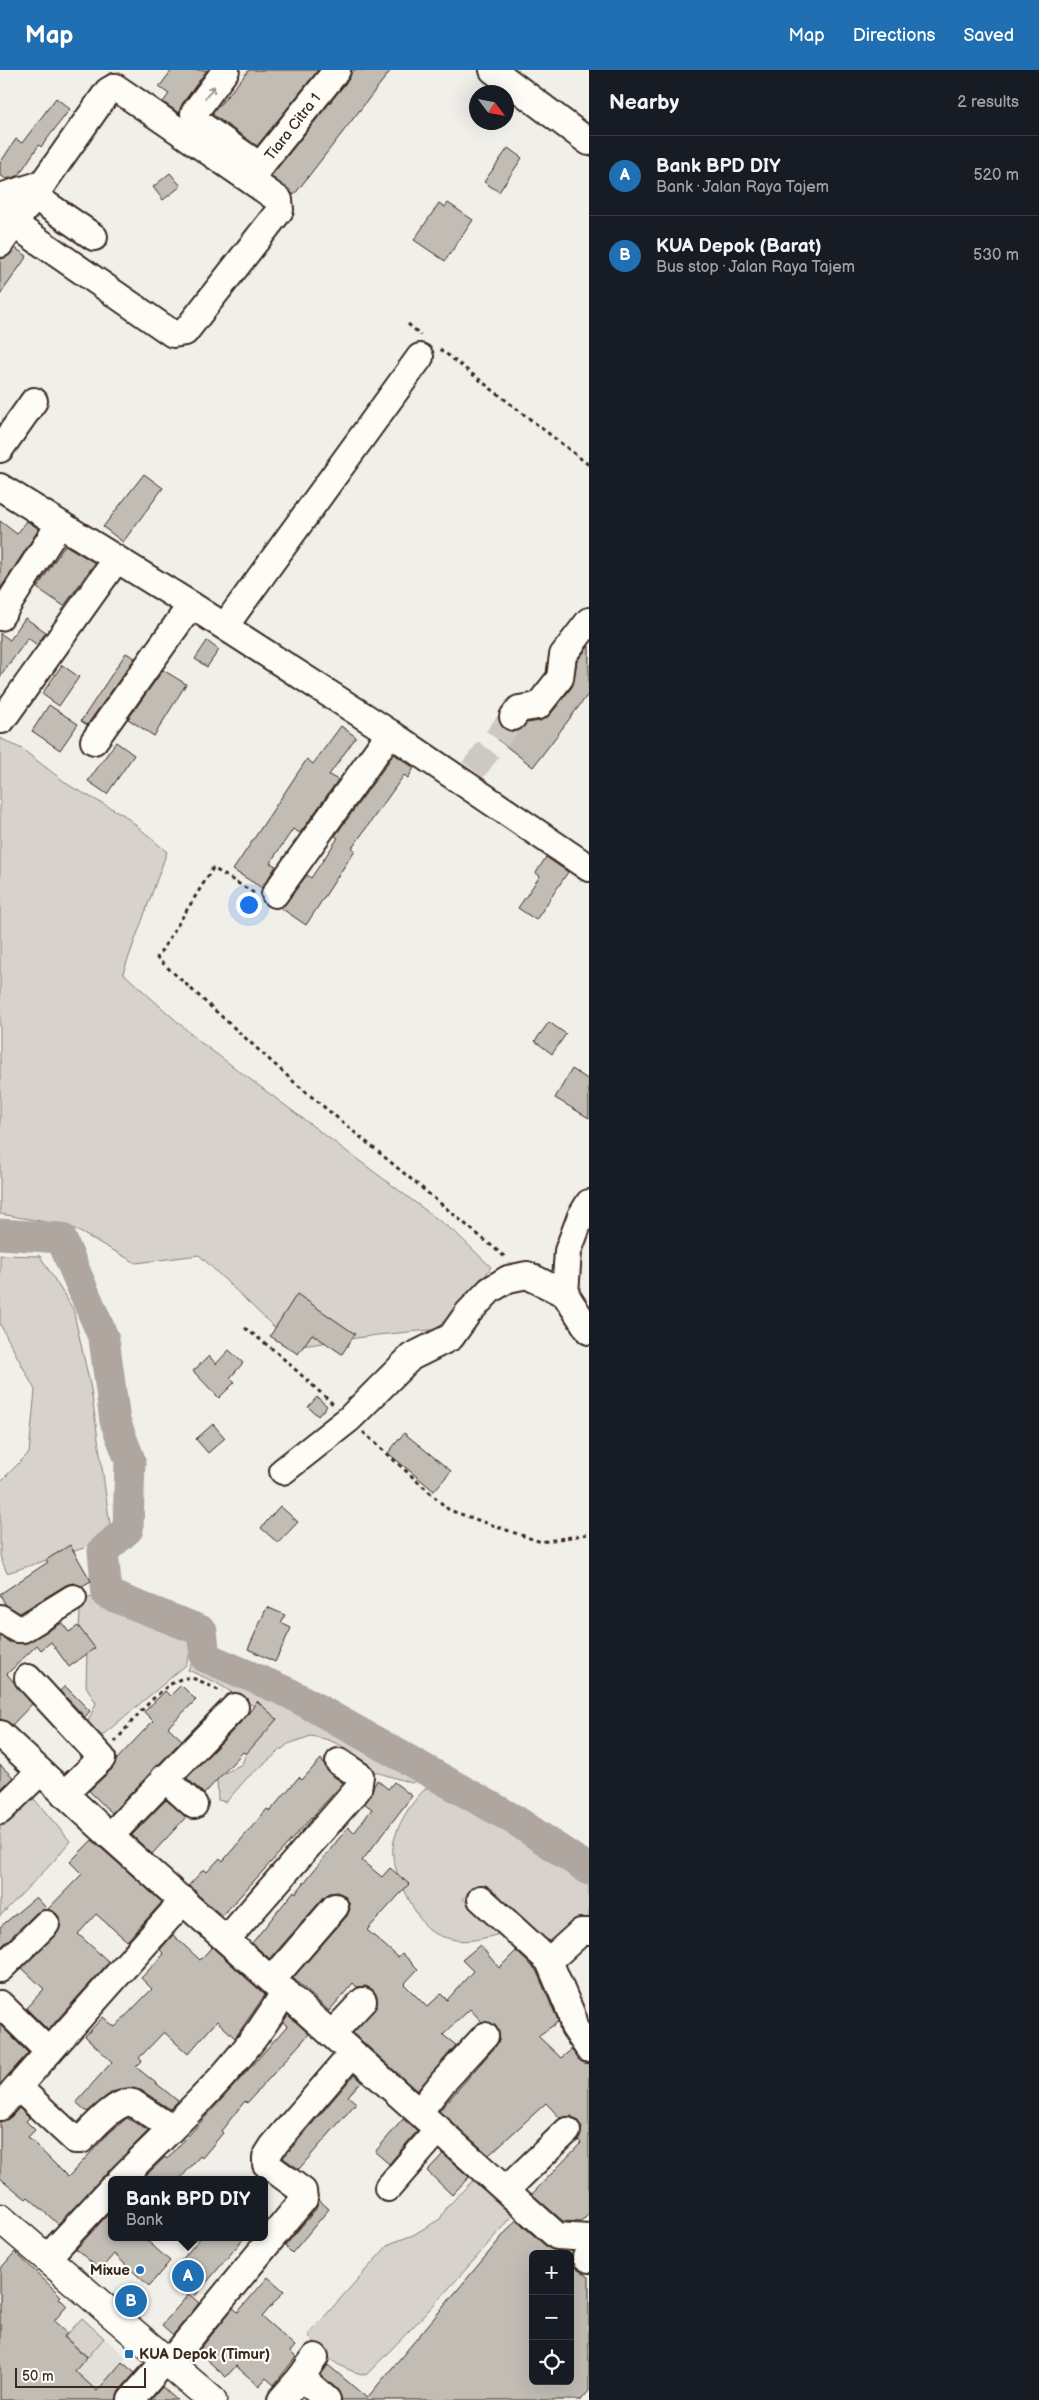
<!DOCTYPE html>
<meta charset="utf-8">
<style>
body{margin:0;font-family:"Balsamiq Sans",sans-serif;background:#20242c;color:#f1f3f6}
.controls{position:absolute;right:15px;bottom:15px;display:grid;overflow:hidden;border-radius:8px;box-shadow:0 5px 20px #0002}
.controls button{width:45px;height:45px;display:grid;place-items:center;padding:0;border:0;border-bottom:1px solid #363941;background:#171b24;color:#f1f3f6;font:25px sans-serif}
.compass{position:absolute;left:469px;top:15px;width:45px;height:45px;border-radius:50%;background:#171b24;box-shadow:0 5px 20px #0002;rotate:122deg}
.scale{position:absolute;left:15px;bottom:12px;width:131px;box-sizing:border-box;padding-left:5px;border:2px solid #3b2a1e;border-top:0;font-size:14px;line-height:18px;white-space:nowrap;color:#3b2a1e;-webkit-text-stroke:4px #fdfcf7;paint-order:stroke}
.you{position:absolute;left:248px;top:834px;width:18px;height:18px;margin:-12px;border:4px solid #fff;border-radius:50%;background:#1a73e8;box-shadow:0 0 0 8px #1a73e833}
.badge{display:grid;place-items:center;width:32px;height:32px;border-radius:50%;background:#1f6fb2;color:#fff;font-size:16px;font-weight:700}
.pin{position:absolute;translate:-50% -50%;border:2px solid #fff;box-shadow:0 1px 5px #0006}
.popup{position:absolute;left:108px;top:2106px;width:160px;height:65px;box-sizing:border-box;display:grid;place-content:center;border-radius:8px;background:#171b24;filter:drop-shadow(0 1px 4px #0005);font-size:16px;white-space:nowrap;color:#9ea1a6}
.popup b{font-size:19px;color:#f1f3f6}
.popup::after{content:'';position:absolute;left:50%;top:100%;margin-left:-10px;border:10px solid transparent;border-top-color:#171b24}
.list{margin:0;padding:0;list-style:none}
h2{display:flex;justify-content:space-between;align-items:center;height:65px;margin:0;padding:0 20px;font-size:21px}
h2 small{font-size:16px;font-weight:400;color:#9ea1a6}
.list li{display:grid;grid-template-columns:32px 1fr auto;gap:15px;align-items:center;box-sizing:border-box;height:80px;padding:0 20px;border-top:1px solid #363941}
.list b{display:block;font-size:19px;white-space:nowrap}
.list p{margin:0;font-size:16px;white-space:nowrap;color:#9ea1a6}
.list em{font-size:16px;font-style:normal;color:#9ea1a6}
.icon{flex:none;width:28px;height:28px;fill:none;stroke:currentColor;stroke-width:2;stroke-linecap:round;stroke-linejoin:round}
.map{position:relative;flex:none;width:589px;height:2330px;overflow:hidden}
header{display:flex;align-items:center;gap:30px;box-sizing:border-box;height:70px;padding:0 25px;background:#1f6fb2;color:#fff}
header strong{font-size:24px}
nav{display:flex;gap:28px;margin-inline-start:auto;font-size:18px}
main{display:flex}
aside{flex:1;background:#171b24}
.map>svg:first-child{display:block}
.built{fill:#e3e0da}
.green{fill:#d7d2cc;stroke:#897e75}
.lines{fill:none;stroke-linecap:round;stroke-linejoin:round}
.river{stroke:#aea69f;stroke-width:31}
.building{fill:#c1bcb4;stroke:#3b2a1e}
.minor-tunnel{stroke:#cdc8c1;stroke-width:26;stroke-dasharray:26 13;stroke-linecap:butt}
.minor-casing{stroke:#3b2a1e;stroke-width:30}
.major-casing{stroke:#3b2a1e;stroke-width:31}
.path{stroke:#3b2a1e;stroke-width:3;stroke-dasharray:4 4;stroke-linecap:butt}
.minor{stroke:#fdfcf7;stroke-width:26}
.major{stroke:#fdfcf7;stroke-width:28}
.oneway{stroke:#9c938a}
.poi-dot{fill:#1f6fb2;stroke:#fdfcf7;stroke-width:2}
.labels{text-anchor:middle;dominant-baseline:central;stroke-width:4.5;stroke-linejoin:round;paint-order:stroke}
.street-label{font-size:15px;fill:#3b2a1e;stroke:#fdfcf7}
.poi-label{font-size:15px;font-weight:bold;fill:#3b2a1e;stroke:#fdfcf7;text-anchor:end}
</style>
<header>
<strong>Map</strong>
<nav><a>Map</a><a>Directions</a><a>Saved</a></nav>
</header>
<main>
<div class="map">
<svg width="589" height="2330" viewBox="0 0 589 2330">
<rect width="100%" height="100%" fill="#f1efea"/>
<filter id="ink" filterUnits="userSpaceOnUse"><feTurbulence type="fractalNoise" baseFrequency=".02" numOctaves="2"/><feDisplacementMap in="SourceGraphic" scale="10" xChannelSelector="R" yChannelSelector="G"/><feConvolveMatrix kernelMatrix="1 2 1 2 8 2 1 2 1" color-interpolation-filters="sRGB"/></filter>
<g filter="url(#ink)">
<!-- built -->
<path class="built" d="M82 2247 126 2287 88 2330H0V2302L19 2319Z"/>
<!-- green -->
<g class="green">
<path d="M0 668 22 679 70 716 124 745 167 782 123 903 199 971 456 1163 491 1197 452 1258 377 1265 295 1277 199 1185 136 1193 69 1156 0 1144Z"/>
<path d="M0 1185 40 1186 73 1239 91 1319 110 1455 84 1478 7 1503 0 1486V1412L29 1383 35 1320 0 1254Z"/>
<path d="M92 1527 123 1541 153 1550 194 1570 186 1595 98 1669 86 1656 96 1633 86 1616 87 1582 79 1557 81 1530Z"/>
<path d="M194 1587 281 1627 422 1706 412 1713 369 1700 354 1682 329 1670 311 1666 288 1674 247 1708 226 1732 218 1730 217 1707 242 1694 262 1641 215 1612 188 1600Z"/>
<path d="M431 1714 458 1725 587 1806 589 1809V1861L553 1873 521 1854 481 1817H472L463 1829 504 1863C487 1867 468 1874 451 1869 445 1868 431 1863 427 1858 416 1847 394 1802 393 1786 390 1762 413 1728 431 1714Z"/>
<path d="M29 1723 70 1771 53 1792 0 1846V1750Z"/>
<path d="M482 2101 518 2138C470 2197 419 2252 366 2305 339 2299 324 2287 308 2265L389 2174 413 2165 440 2149 447 2137Z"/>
<path d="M82 2248 104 2268 88 2287 65 2267Z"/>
</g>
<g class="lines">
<!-- river -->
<path class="river" d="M0 1164 61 1168 104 1269 115 1351 130 1390 128 1459 103 1481 107 1524 202 1561 205 1587 289 1623 515 1750 589 1800"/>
</g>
<!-- building -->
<g class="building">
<path d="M172 0H207L182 34 179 43 163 32 169 24 159 17Z"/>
<path d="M249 0H318L257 76 212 44Z"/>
<path d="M352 0H391L294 125 271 106 349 9Z"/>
<path d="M56 28 70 39 41 77 39 75 18 106 6 109 0 105V93L16 69 22 73Z"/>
<path d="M508 78 522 88 499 122 484 112Z"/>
<path d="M170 103 181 116 163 130 153 117Z"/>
<path d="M439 133 445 137 448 133 473 150 445 191 414 170Z"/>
<path d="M15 178 27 186 0 225V189L7 187Z"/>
<path d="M144 404 163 418 123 472 103 457Z"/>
<path d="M0 451 17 464 27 451 39 459 0 519Z"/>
<path d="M65 475 95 493 64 536 37 518Z"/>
<path d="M25 548 46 562 37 575 28 568 0 607V563L10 570Z"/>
<path d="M207 571 219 580 207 597 195 589Z"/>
<path d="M589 576V623L533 697 498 670 505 659 518 661 527 653 540 651 550 645 572 617 577 591Z"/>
<path d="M126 583 135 588 87 655 81 651Z"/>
<path d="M62 595 79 607 59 636 42 624Z"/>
<path d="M163 600 186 614 154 666 128 649Z"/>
<path d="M49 635 78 654 60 680 32 661Z"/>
<path d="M341 656 356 667 329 705 338 710 300 763 293 759 270 793 276 796 262 818 233 800 307 689 313 694Z"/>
<path d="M116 672 134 685 107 724 88 711Z"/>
<path d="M394 684 414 698 408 708 404 705 352 778 355 780 306 855 281 838 307 805 311 808 338 768 335 766Z"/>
<path d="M546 787 568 802 536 850 518 838 540 806 536 803Z"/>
<path d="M549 952 566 964 552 984 535 971Z"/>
<path d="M572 999 589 1010V1048L555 1028Z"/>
<path d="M297 1224 355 1264 342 1284 312 1264 298 1284 270 1266Z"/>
<path d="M229 1280 243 1293 230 1308 235 1312 219 1328 193 1301 209 1286 216 1294Z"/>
<path d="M317 1327 327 1336 318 1346 308 1337Z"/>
<path d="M213 1354 225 1368 208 1383 196 1369Z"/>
<path d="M404 1363 451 1401 434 1421 388 1383Z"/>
<path d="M280 1436 298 1452 278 1473 261 1458Z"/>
<path d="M70 1475 91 1511 82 1516 73 1513 66 1515 20 1543 5 1534 0 1524 48 1492 46 1490Z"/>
<path d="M267 1537 285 1545 281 1553 291 1558 275 1592 248 1579Z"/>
<path d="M62 1553 69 1562 78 1556 95 1578 69 1597 51 1572 41 1580 37 1575 7 1604 32 1634 12 1655 0 1649V1566L9 1572 24 1574Z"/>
<path d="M181 1615 196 1630 168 1657 182 1670 112 1743 89 1721 112 1699 117 1689 153 1651 144 1642 165 1621 170 1626Z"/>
<path d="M65 1616 90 1641 85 1647 60 1621Z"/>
<path d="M257 1631 277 1649 246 1684 243 1682 204 1724 187 1708 246 1647Z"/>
<path d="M321 1689 330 1704 343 1713 222 1846 188 1816 204 1799 207 1802 220 1788 223 1791 267 1739 270 1741 299 1707 302 1710Z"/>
<path d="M0 1695 13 1707 0 1720Z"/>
<path d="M377 1710 388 1719 394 1712 412 1726 362 1791 382 1807 390 1798 409 1814 367 1860 398 1887 402 1883 418 1899 404 1914 427 1937 441 1924 447 1930 473 1901 462 1890 480 1875 499 1898 516 1881 536 1900 557 1948 558 1952 538 1966 561 1988 571 1980 582 1992 589 1994V2144L581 2152 563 2151 532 2124 581 2073 578 2070 582 2058 577 2050 571 2046 560 2048 546 2033 489 2085 439 2041 496 1976 499 1970V1962L495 1955 482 1952 470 1939 443 1965 456 1975 417 2021 353 1963 377 1935V1926L373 1920 366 1916 357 1917 353 1913 329 1941 293 1908 347 1846 350 1839 349 1833 344 1825 337 1822 330 1823 324 1827 270 1889 252 1873 294 1821 296 1823 348 1757 354 1763 372 1739 365 1734Z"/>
<path d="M166 1730 186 1747 152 1784 132 1765Z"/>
<path d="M92 1770 162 1832 127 1871 96 1844 78 1864 109 1892 48 1960 26 1938 44 1919 22 1898 60 1858 61 1851 57 1844 48 1839 82 1804 70 1792Z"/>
<path d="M36 1827 47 1839 36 1843 0 1878V1857Z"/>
<path d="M173 1865 200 1890 212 1877 265 1925 235 1968 217 1951 188 1984 164 1962 139 1988 142 1991 136 1997 178 2031 170 2039 141 2020 128 2018 112 2022 87 2042 76 2032 112 1992 85 1966 103 1947 115 1957 152 1919 141 1908 164 1884 160 1880Z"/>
<path d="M288 1945 309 1964 247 2033 245 2031 221 2061 223 2063 202 2088 200 2086 179 2110H141L165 2087 167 2089 241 2008 287 1956 283 1952Z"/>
<path d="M0 1955 28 1983 0 2014Z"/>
<path d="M354 2005 362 2011 348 2026 356 2033 299 2099 283 2088Z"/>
<path d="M19 2038 29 2048 26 2051 35 2060 28 2067 68 2107 109 2063 127 2048 148 2061 58 2154 28 2127 26 2129 0 2108V2052L11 2047Z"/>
<path d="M403 2049 417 2061 389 2094 375 2082Z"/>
<path d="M443 2084 469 2107 452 2125 427 2101Z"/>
<path d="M319 2130 329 2139 292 2183 285 2176 316 2139Z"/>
<path d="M112 2140V2167H143L170 2191 149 2216 114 2184 100 2200 76 2179Z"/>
<path d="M516 2150 547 2177 565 2184H533V2311H570V2189L577 2199 589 2207V2321L581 2330H342L337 2319 321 2305 328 2295 367 2328Z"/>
<path d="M201 2167H245L195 2226 170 2204Z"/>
<path d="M15 2182 61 2226 59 2228 67 2236 54 2251 67 2263 64 2267 87 2287 75 2301 97 2321 122 2292 135 2303 119 2321 116 2330H0V2199Z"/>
<path d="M268 2207 284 2221 262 2247 295 2276 290 2282 296 2287 274 2315 266 2308 259 2316 236 2296 226 2307 198 2282 233 2238 238 2242Z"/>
<path d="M189 2224 199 2233 173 2265 162 2255Z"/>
<path d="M162 2317 177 2330H151Z"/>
</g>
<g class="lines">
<!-- minor-tunnel -->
<path class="minor-tunnel" d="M473 700 513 647"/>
<!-- minor casing -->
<g class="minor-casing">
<g id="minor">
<path d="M226 0 194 43 195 51 260 96 337 0"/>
<path d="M493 0 589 72"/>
<path d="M34 126 94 167"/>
<path d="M0 127 42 114"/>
<path d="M0 145 14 154 173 264 185 262 280 140 279 130 115 17 108 21C72 72 36 123 0 174"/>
<path d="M0 379 34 331"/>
<path d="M0 417 191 535 390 663 589 798"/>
<path d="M0 547 59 455"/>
<path d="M225 556 420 287"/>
<path d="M513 647 519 639 538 636 560 608 563 585 589 551"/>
<path d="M2 650 116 490"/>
<path d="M94 671 191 535"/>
<path d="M275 824 390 663"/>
<path d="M589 1133 581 1146 568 1181 565 1224 589 1261"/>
<path d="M283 1401 349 1349 411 1287 451 1267 468 1243 490 1220 508 1209 527 1205 565 1224"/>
<path d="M0 1548 17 1559H23L73 1528"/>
<path d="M28 1608 102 1688 64 1724"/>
<path d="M0 1664 110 1766 557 2166 589 2168"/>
<path d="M164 1708 194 1735"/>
<path d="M0 1741 40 1702"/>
<path d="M110 1766 235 1637"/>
<path d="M481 1829 549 1891 571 1943 574 1957 589 1979"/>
<path d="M227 1869 358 1719 360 1706 339 1692"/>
<path d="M549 1891 581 1862H589"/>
<path d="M0 1899 46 1854"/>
<path d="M272 1910 335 1837"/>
<path d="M0 1934 49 1982"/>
<path d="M332 1964 363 1931"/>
<path d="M18 2017 75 2070H81C91 2060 119 2027 133 2033L171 2058"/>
<path d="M0 2037 184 1830"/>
<path d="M419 2042 443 2012 485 1966"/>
<path d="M120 2110C181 2048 241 1998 285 1921"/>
<path d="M388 2118 439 2059"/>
<path d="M506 2120 567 2061"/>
<path d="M586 2187 589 2189"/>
<path d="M47 2188 112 2118"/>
<path d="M169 2293 304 2129 303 2121 266 2094V2087L273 2076 353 1983"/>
<path d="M301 2307 327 2330"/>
<path d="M131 2330 166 2290"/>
<path d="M281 2330 301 2307 315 2287"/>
</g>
</g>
<!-- major casing -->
<g class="major-casing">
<path id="major" d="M0 2148 212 2330"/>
</g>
<!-- path -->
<g class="path">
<path d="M408 254 421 265"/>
<path d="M440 279 589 395"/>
<path d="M254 823 213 798 157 888 294 1012 505 1187"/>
<path d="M245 1258 275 1281 333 1334"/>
<path d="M363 1362 449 1440 541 1472 589 1464"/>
<path d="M115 1672C128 1656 165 1609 186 1608 197 1607 211 1617 222 1622"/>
</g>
<!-- minor -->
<use href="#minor" class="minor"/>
<!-- major -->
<use href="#major" class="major"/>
</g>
<!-- one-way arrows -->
<defs><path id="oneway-shaft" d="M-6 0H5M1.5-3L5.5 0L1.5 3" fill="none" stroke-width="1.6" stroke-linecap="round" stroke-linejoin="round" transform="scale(1.25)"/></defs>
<use class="oneway" href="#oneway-shaft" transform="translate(210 22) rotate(-53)"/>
</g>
<!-- markers -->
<g class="poi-dot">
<circle cx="140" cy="2200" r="5"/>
<rect x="124" y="2279" width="10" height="10" rx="2.5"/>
</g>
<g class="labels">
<!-- street labels -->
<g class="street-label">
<text transform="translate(293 57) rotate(-52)">Tiara Citra 1</text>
</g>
<!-- poi labels -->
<g class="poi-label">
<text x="130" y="2200">Mixue</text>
<text x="139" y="2284" text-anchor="start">KUA Depok (Timur)</text>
</g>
</g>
</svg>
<div class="controls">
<button>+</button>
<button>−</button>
<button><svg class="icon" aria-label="locate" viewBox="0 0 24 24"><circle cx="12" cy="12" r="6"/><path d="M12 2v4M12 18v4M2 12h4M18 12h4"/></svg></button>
</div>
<svg class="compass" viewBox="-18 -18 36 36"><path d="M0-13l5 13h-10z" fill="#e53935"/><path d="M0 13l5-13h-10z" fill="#9ea1a6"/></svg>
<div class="scale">50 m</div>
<div class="you"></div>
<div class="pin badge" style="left:188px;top:2206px">A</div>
<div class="popup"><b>Bank BPD DIY</b>Bank</div>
<div class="pin badge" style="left:131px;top:2231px">B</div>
</div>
<aside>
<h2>Nearby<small>2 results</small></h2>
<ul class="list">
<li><span class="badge">A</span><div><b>Bank BPD DIY</b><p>Bank · Jalan Raya Tajem</p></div><em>520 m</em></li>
<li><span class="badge">B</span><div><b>KUA Depok (Barat)</b><p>Bus stop · Jalan Raya Tajem</p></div><em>530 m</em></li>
</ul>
</aside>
</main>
